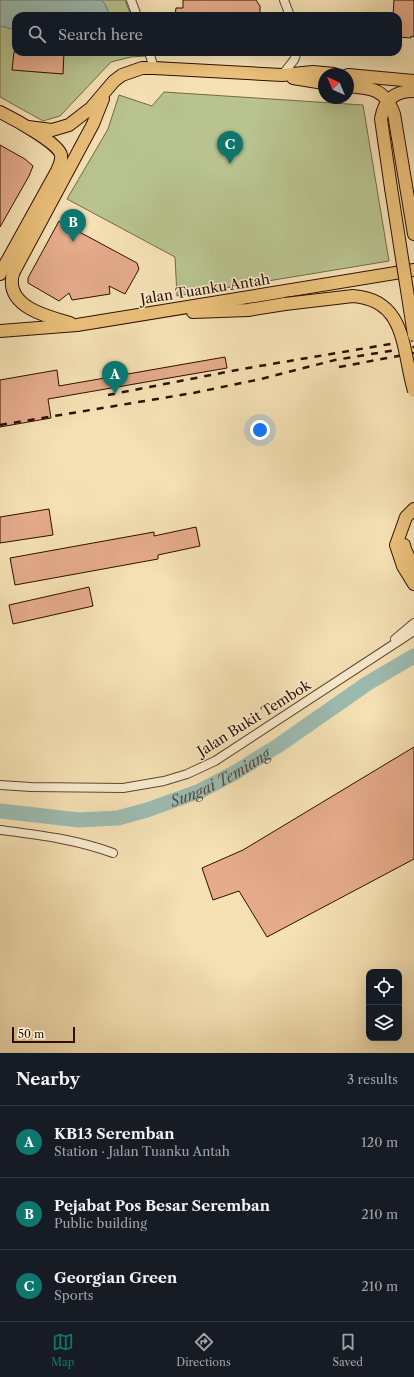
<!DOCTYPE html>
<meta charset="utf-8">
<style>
body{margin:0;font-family:"Libre Caslon Text",serif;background:#242831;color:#f1f3f6}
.controls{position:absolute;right:12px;bottom:12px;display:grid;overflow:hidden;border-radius:8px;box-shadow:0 4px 16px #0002}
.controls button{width:36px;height:36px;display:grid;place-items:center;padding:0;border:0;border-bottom:1px solid #363941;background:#171b24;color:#f1f3f6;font:20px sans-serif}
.compass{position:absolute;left:318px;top:68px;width:36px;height:36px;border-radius:50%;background:#171b24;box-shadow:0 4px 16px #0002;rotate:316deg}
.scale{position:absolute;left:12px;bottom:10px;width:63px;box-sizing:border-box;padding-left:4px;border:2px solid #2f0f01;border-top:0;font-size:11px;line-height:14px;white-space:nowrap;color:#2f0f01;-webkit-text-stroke:3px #f8ecce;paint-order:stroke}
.you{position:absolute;left:260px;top:430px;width:14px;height:14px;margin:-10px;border:3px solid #fff;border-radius:50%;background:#1a73e8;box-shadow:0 0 0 6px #1a73e833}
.badge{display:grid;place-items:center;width:26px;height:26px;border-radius:50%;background:#0f766e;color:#fff;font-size:13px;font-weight:700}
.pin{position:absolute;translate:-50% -33px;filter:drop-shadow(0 1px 2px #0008)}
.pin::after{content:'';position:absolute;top:21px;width:14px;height:12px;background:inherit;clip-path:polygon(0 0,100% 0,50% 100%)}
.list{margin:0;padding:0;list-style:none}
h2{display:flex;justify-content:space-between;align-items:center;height:52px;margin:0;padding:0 16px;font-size:17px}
h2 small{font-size:13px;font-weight:400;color:#9ea1a6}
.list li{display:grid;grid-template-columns:26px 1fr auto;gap:12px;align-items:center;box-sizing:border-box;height:72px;padding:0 16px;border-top:1px solid #363941}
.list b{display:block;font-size:15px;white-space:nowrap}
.list p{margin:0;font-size:13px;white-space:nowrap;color:#9ea1a6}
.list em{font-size:13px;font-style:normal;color:#9ea1a6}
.icon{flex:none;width:22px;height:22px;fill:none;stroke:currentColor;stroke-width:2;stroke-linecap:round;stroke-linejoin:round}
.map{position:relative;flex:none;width:414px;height:1053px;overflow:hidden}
.search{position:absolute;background:#171b24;box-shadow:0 4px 16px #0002;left:12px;right:12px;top:12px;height:44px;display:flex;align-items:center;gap:10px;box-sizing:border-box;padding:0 14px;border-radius:12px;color:#9ea1a6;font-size:15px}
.sheet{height:268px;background:#171b24}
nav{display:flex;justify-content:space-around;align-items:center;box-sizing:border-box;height:56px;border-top:1px solid #363941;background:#171b24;font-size:11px;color:#9ea1a6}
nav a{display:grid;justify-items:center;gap:2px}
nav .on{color:#0f766e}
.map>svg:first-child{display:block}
.green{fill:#b8c38f;stroke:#746948}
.water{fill:#9dbcb2;stroke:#71776b}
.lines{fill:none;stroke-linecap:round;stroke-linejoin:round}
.river{stroke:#9dbcb2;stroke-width:15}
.building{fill:#e5ab8b;stroke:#2f0f01}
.minor-casing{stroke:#60442e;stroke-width:10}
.highway-casing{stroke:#2f0f01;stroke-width:14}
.minor{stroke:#f8ecce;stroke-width:8}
.highway{stroke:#eac07a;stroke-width:12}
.rail{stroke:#2f0f01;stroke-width:2.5;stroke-dasharray:7 7;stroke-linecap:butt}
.highway-bridge-casing{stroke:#2f0f01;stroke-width:14;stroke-linecap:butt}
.highway-bridge{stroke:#eac07a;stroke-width:12}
.labels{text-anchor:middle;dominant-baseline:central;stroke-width:3;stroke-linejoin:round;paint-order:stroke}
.street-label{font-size:14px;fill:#2f0f01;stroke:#f8ecce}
.water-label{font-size:15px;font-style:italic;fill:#564c3f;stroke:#f8ecce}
</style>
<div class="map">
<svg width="414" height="1053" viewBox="0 0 414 1053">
<rect width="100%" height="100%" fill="#f5e1b4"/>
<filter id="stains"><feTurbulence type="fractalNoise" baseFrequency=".005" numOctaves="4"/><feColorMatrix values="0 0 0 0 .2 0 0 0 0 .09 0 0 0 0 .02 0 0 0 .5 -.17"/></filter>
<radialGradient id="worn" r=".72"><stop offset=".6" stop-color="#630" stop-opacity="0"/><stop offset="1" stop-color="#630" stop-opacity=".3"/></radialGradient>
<!-- green -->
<g class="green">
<path d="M0 0H125L131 16H16V52H145L146 56 131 57 111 62 60 116 43 121 0 97Z"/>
<path d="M164 92 363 105 389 261 177 296 175 257 67 199 108 129 119 95 152 106Z"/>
</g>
<!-- water -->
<path class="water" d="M0 0H101L105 4 110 16H16V30L0 26Z"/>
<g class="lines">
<!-- river -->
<path class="river" id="s1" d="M0 811 79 820 118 818 147 810 200 791 236 772 279 745 368 683 414 656"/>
</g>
<!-- building -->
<g class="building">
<path d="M183 0H256L260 6V16H175L176 8H183Z"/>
<path d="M394 0H414V37L411 36V38L398 37V16H393Z"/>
<path d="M14 52H64L63 74 12 70Z"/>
<path d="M0 145 25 159 33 166 29 176 0 227Z"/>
<path d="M59 221 137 263 139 269 125 294 109 286 110 294 72 300 69 293 59 301 28 283V278Z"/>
<path d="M225 357 227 368 48 399 51 418 0 427V380L57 370 59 386Z"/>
<path d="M49 509 53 535 0 543V517Z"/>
<path d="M196 527 200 546 158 555V559L15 585 10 558 154 532V536Z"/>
<path d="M89 587 93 606 13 624 9 605Z"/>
<path d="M414 747V859L267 937 239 891 213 900 202 868 243 850Z"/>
</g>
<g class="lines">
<!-- minor casing -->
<g class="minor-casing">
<g id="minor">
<path d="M131 0 137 16"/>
<path d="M284 0 290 16"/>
<path d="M149 52 154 68"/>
<path d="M282 75 294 60 297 52"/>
<path d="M395 639 414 623"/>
<path d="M0 785 31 787 123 788 164 781 187 774 215 761 414 631"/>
<path d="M0 830C39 835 75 839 113 853"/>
</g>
</g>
<!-- highway casing -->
<g class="highway-casing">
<g id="highway">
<path d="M348 75 414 81"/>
<path d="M293 78 324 83"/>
<path d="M348 86C372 88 385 89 394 114L414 234"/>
<path d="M0 112C12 118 59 143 61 155 62 161 59 166 57 171L0 274"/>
<path d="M28 127 52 130 69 125 91 108 114 81 122 75 142 68H154L282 75 313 72 334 74"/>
<path d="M391 188 381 119C384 100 394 91 414 91"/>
<path d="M193 312 248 310 285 304"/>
<path d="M70 323C49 317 9 308 12 279 12 274 16 268 18 264L93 124 103 99"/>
<path d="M0 331 77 325 414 270"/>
<path d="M414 509 406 517 396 545 403 566 414 584"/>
<path d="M404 545 405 549 414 569"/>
</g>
</g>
<!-- minor -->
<use href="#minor" class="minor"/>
<!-- highway -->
<use href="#highway" class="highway"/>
<!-- rail -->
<g class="rail">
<path d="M339 367 414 353"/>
<path d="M108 395 242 369 414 340"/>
<path d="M0 425 193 393 261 379 335 360 414 347"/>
</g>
<!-- highway-bridge casing -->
<g class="highway-bridge-casing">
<g id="highway-bridge">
<path d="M391 188 414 335"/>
<path d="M285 304 353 296C407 300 402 350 414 391"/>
</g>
</g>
<!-- highway-bridge -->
<use href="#highway-bridge" class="highway-bridge"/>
</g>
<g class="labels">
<!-- street labels -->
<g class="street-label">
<text transform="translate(205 289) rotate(-9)">Jalan Tuanku Antah</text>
<text transform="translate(254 718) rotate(-32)">Jalan Bukit Tembok</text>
</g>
<!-- water labels -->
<g class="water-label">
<text stroke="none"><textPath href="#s1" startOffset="229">Sungai Temiang</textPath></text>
</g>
</g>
<rect width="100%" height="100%" filter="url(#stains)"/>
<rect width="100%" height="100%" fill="url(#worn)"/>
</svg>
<div class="controls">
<button><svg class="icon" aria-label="locate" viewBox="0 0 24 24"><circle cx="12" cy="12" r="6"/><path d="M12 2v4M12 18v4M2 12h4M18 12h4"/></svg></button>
<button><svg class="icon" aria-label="layers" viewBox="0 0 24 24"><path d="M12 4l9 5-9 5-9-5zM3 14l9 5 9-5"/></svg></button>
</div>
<svg class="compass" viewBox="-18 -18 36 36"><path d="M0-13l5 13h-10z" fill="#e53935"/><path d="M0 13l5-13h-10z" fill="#9ea1a6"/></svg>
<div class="scale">50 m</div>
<div class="you"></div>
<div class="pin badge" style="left:115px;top:394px">A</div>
<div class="pin badge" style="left:73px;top:242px">B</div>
<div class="pin badge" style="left:230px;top:164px">C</div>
<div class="search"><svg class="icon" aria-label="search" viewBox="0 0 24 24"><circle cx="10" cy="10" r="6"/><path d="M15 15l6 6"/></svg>Search here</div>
</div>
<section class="sheet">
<h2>Nearby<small>3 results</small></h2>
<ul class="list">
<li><span class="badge">A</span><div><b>KB13 Seremban</b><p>Station · Jalan Tuanku Antah</p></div><em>120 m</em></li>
<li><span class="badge">B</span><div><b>Pejabat Pos Besar Seremban</b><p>Public building</p></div><em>210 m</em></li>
<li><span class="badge">C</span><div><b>Georgian Green</b><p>Sports</p></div><em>210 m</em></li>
</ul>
</section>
<nav>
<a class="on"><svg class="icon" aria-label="map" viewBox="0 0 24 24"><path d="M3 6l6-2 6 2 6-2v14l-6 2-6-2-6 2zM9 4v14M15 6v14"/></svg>Map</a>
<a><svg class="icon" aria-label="directions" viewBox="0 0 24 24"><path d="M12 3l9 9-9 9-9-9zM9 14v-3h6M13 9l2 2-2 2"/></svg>Directions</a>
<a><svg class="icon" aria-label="saved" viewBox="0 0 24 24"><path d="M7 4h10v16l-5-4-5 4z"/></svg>Saved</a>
</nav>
